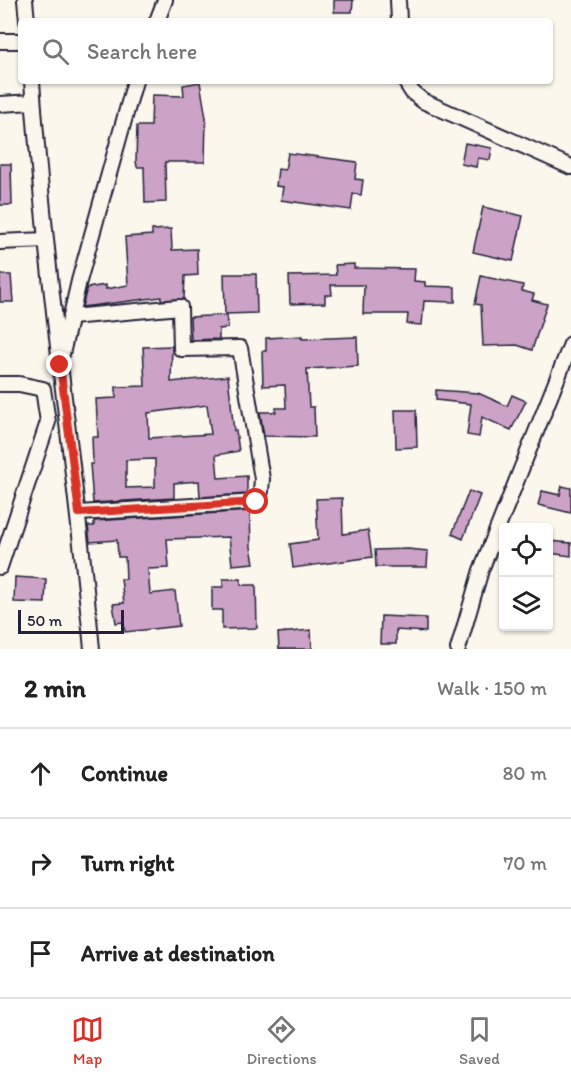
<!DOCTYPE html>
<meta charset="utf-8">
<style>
body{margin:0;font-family:Itim,sans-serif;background:#f2f2f2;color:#222}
.controls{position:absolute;right:18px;bottom:18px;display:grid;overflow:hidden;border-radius:6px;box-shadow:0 2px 4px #0004}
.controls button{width:54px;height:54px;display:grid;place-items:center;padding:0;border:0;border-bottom:2px solid #e0e0e0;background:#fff;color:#222;font:30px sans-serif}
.scale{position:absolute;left:18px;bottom:15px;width:106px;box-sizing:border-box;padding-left:6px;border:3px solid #22223b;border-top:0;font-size:16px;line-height:21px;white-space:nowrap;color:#22223b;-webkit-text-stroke:4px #fbf7ec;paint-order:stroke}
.stop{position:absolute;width:18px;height:18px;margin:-14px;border:4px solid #d93025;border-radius:50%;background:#fff}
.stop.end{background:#d93025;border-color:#fff;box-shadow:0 2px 6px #0008}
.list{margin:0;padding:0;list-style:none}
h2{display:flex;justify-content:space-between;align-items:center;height:78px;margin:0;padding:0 24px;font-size:26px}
h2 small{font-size:20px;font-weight:400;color:#767676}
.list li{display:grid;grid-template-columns:39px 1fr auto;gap:18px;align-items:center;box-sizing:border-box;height:90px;padding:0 24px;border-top:2px solid #e0e0e0}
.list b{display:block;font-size:22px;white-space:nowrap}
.list em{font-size:20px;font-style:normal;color:#767676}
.icon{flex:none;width:33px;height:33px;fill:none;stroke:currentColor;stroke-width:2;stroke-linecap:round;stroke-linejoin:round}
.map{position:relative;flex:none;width:571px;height:649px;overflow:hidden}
.search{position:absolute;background:#fff;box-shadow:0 2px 4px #0004;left:18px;right:18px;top:18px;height:66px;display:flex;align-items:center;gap:15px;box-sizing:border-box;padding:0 21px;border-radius:6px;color:#767676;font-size:22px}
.sheet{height:348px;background:#fff}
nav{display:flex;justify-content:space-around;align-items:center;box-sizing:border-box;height:84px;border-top:2px solid #e0e0e0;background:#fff;font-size:16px;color:#767676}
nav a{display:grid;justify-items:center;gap:3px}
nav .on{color:#d93025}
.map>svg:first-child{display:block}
.building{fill:#cca2c6;stroke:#22223b;stroke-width:1.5;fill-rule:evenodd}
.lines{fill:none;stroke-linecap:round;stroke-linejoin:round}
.minor-casing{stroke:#22223b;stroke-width:18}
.minor{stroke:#fbf7ec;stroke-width:14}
.route{stroke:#d93025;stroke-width:8}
</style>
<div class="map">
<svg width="571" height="649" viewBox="0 0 571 649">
<rect width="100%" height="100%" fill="#fbf7ec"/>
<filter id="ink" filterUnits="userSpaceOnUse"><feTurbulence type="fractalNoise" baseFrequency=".0167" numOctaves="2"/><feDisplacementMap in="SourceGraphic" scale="12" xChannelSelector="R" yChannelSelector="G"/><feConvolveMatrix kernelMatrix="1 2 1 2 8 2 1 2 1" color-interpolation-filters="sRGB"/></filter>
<g filter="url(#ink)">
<!-- building -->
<g class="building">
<path d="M334 0H353L352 12H334Z"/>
<path d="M200 82 206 118 205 162H165L166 202 145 203 144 167H137L136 161 137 126H151L152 95 184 96 183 85Z"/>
<path d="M465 143 492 148 490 160 478 158 476 167 461 164Z"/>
<path d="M288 153 357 162 355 179 363 180 361 195 353 194 351 210 281 200 283 187 276 186 278 169 285 170Z"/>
<path d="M0 164H11L12 205H0Z"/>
<path d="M483 207 523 216 513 261 473 252Z"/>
<path d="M171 229 172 250 197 249 198 275 185 276 184 299 161 300V297L82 307 87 288 106 285V289L128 285 125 237 152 235V230Z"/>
<path d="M354 264V268L415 269 414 281 425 282V286L455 287V302L424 301 422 325 407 324 408 314H363L364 285H331L332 295H325V303L290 304 289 276 336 275 335 265Z"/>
<path d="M224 274H256L257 313 225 314Z"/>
<path d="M0 275H11L13 302H0Z"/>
<path d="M481 276 523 285 522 291 534 294 532 300 547 304 532 350 517 345 483 346 481 305 475 304Z"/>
<path d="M227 315 228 328 219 329V339L191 340 190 317Z"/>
<path d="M302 336V339L357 337 358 366 307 369 309 407H314L315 437 264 436 260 412H276V408H286L285 385 263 386 262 351H266V338Z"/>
<path d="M172 346 171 382 228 376 234 431H236L239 451 216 455 218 478 247 476V494L200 497 199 481 174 483V498L93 503 90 464H93L92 437H98L96 399 116 398V387L145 386 143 347ZM207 405 211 434 149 438 148 413ZM155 459V487L126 488V460Z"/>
<path d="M436 390 478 393 507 406 512 395 526 401 511 430 482 417 479 437 467 435 471 404 436 400Z"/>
<path d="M395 410H416L417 447 396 448Z"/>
<path d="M562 486 571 488V513L538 505 542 491 560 495Z"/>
<path d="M469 491 480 495 463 539 452 534Z"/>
<path d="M342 498 343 534 368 530 372 557 293 568 290 544 318 540 316 499Z"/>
<path d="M250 511 251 547 254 563 232 565 229 537 167 539 169 568 148 569 150 594 175 591 179 626 125 632 123 622 116 623 113 604 124 603 121 579H126L125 557H118L117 540 90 542 88 526H94V521Z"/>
<path d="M549 541 571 543V556L549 553Z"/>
<path d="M408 549 428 551 427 567H376L375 550Z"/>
<path d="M15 577 46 579 45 603 14 602Z"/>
<path d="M223 579H241V585H256L257 628 222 629V610H212V587H223Z"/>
<path d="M381 616 426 618V632L396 630V644H380Z"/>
<path d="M311 630 312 649H279L278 633Z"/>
</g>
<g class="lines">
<!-- minor casing -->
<g class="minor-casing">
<g id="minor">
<path d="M25 0 27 21"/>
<path d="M398 0 399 21"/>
<path d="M157 21 165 0"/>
<path d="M0 41H21"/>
<path d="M32 81C45 271 74 459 92 649"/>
<path d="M405 81 412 92 423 101 571 167"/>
<path d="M0 104 33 102"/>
<path d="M0 242 45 240"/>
<path d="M71 317 180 307 181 349 240 348 262 479 261 491 257 502 79 513"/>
<path d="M62 354 79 281 135 81"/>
<path d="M0 384H19L43 389 48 422 0 567"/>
<path d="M458 649 481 570 571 344"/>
</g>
</g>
<!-- minor -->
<use href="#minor" class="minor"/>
</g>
</g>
<g class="lines" filter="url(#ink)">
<!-- route -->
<path class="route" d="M60 365 79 513 256 502"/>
</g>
</svg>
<div class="controls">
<button><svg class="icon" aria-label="locate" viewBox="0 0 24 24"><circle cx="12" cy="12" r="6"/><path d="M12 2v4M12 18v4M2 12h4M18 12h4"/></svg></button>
<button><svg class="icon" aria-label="layers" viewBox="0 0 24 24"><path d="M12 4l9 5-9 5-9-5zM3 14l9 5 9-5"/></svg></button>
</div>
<div class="scale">50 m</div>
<div class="stop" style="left:256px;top:502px"></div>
<div class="stop end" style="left:60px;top:365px"></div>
<div class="search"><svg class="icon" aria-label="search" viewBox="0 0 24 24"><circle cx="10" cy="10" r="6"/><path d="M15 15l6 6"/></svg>Search here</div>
</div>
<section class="sheet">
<h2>2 min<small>Walk · 150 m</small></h2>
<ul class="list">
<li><svg class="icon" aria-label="ahead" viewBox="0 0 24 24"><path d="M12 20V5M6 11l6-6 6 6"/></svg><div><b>Continue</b></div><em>80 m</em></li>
<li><svg class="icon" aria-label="right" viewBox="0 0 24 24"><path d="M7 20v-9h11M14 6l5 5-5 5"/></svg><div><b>Turn right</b></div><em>70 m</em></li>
<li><svg class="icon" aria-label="arrive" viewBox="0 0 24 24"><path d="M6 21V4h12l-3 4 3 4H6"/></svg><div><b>Arrive at destination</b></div></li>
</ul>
</section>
<nav>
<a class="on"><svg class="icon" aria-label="map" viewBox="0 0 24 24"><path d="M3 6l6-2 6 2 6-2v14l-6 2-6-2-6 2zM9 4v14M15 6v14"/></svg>Map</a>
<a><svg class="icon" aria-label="directions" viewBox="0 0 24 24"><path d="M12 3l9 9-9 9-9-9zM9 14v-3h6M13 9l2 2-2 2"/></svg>Directions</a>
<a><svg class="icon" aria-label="saved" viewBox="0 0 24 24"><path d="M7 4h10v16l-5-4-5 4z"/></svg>Saved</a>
</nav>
